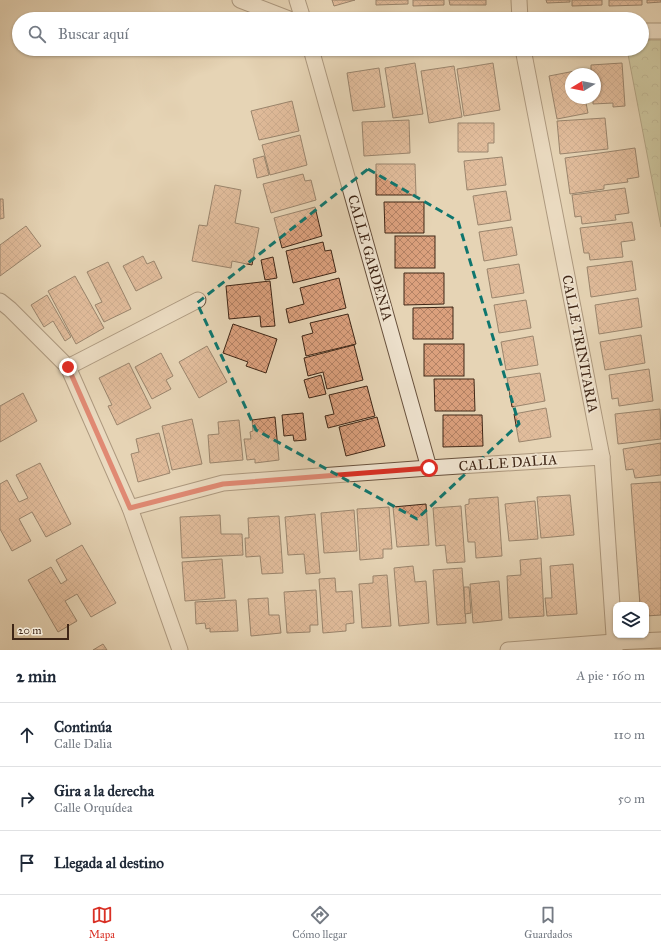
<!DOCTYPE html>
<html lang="es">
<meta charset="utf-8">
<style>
body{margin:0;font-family:"IM FELL Great Primer",serif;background:#f6f6f7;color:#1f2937}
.controls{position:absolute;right:12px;bottom:12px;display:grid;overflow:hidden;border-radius:8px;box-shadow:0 1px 3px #0004}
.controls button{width:36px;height:36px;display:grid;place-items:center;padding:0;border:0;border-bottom:1px solid #e0e1e3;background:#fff;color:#1f2937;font:20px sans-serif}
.compass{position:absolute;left:565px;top:68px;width:36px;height:36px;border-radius:50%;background:#fff;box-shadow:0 1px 3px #0004;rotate:260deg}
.scale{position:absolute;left:12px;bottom:10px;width:57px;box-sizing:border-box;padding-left:4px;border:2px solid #3f2616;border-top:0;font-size:11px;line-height:14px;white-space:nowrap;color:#3f2616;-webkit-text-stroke:3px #efe3cf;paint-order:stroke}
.stop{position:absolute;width:12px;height:12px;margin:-9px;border:3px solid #d93025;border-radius:50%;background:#fff}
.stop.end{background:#d93025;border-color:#fff;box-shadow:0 1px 4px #0008}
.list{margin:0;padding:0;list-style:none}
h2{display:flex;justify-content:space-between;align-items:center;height:52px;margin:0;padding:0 16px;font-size:17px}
h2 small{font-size:13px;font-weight:400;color:#747a83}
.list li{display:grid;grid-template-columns:26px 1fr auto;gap:12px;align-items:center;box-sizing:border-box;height:64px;padding:0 16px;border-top:1px solid #e0e1e3}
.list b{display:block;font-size:15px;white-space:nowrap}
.list p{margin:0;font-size:13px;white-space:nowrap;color:#747a83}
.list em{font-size:13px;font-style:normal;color:#747a83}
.icon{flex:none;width:22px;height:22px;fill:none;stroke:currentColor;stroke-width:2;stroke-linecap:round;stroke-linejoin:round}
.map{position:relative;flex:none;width:661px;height:650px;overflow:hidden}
.search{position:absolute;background:#fff;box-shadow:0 1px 3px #0004;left:12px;right:12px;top:12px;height:44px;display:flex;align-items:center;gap:10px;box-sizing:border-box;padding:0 14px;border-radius:22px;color:#747a83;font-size:15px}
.sheet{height:244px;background:#fff}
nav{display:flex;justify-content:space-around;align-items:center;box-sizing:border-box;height:56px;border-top:1px solid #e0e1e3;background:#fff;font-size:11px;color:#747a83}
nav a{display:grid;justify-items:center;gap:2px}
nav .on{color:#d93025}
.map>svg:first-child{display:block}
.forest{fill:url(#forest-crowns);stroke:#7a7252}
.building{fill:url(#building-cross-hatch);stroke:#3f2616}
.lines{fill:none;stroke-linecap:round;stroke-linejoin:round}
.minor-casing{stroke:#69523e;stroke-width:17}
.minor{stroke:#efe3cf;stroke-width:15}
.route{stroke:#d93025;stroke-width:5}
.marked{fill:none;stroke:#0f766e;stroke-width:3;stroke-dasharray:8 5;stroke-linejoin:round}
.labels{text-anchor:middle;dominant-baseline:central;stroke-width:3.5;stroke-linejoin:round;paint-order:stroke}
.street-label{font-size:14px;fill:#3f2616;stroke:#efe3cf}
</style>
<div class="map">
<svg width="661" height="650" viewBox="0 0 661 650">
<defs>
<pattern id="forest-crowns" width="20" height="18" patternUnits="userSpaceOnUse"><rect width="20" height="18" fill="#b4bd8d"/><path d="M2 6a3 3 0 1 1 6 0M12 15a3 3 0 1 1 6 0" fill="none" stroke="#949972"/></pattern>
<pattern id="building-cross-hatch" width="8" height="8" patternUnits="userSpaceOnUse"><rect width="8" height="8" fill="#dba07d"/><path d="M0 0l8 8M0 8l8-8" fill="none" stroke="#b38265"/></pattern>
</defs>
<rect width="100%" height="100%" fill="#e6d4b5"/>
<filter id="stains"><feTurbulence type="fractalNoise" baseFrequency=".005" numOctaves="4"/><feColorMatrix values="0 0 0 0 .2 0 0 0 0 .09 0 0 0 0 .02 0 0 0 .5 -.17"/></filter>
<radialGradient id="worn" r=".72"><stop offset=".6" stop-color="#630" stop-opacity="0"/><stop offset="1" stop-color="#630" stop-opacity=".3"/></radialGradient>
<!-- forest -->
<path class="forest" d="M642 40H661V227L627 49H642Z"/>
<!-- building -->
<g class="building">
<path d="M332 0H355L334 6Z"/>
<path d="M376 0H408V4L376 5Z"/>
<path d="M413 0H444V5L413 6Z"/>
<path d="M449 0H486V5H450Z"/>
<path d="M546 0H570V2L547 3Z"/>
<path d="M572 0H602V5L572 6Z"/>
<path d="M609 0H642V5L609 6Z"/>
<path d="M647 0H661V2L647 3Z"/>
<path d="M415 63 423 114 393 118 385 68Z"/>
<path d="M493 63 500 110 464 116 457 69Z"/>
<path d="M622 63 625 106 613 107V103L593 104V98H595V74H591V65Z"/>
<path d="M454 66 462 117 429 123 421 71Z"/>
<path d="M379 68 385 107 353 111 347 73Z"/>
<path d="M580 70V74H571V98H585L588 113 557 119 549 76Z"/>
<path d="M292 101 299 131 259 140 251 111Z"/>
<path d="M605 118 608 149 560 154 557 121Z"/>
<path d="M409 120 410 153 364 156 362 122Z"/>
<path d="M458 123H494V143H488V152H458Z"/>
<path d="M300 135 307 165 270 175 262 145Z"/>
<path d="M635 148 639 177 627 179 628 182 604 185V189L570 194 565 158Z"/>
<path d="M264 156 269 175 257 178 253 159Z"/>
<path d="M502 157 506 185 467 190 464 161Z"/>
<path d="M376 164H415L416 195H376Z"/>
<path d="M303 174 305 181 311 180 316 200 271 213 263 184Z"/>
<path d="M215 185 241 190 235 223 259 228 252 265 232 261 231 268 192 261 199 225 207 226Z"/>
<path d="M625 188 629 213 615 215 616 220 582 224 581 216 575 217 572 195Z"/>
<path d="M506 191 511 220 478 225 473 196Z"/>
<path d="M0 199H3L4 218 0 219Z"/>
<path d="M384 202H424V233H385Z"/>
<path d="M315 207 322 236 282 248 274 218Z"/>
<path d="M632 222 635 240 621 242 623 257 590 260 589 253H584L580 228Z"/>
<path d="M26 226 41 246 0 276V245Z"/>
<path d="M512 227 517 255 484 261 479 232Z"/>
<rect x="395" y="236" width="40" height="32"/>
<path d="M323 242 325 251 331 250 336 272 293 283 286 251Z"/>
<path d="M143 256 147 264 154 261 162 278 136 291 123 266Z"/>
<path d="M273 257 277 278 265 280 261 260Z"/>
<path d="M632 261 636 290 591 297 587 267Z"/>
<path d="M108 262 131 309 104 322 95 305 102 302 87 272Z"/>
<path d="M519 264 524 293 492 298 487 269Z"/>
<path d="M404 273H444V304L404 305Z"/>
<path d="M75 276 104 328 76 344 48 291Z"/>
<path d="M339 278 346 308 289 323 286 309 304 304 300 288Z"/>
<path d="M270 281 275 326 261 327 260 316 229 319 226 286Z"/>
<path d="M47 295 71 337 65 341 53 321 44 327 31 305Z"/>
<path d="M638 298 642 327 599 334 595 305Z"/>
<path d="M526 300 531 328 499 333 494 305Z"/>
<path d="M453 307V339H413V308Z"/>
<path d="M348 314 356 344 306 356 302 336 313 333 310 323Z"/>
<path d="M233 324 277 339 266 373 246 366 248 362 223 353Z"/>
<path d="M641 335 645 363 605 370 600 342Z"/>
<path d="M533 336 538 365 506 370 501 342Z"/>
<rect x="424" y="344" width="40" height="32"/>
<path d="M354 345 363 380 327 389 323 372 308 376 304 358Z"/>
<path d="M207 346 227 382 199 398 179 362Z"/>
<path d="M161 353 173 376 166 380 171 389 152 399 135 367Z"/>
<path d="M129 363 151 408 117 425 108 406 112 405 99 378Z"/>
<path d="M649 369 653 401 619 406 618 398 612 399 609 375Z"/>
<path d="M540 373 545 401 512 407 507 378Z"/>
<path d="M321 375 326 394 309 398 304 380Z"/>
<path d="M434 379H474L475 411H435Z"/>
<path d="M367 386 375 416 328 428 325 416 334 414 329 395Z"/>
<path d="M23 393 37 421 0 442V406Z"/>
<path d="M546 408 551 437 519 442 514 414Z"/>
<path d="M660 409 661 439 618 444 615 414Z"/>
<path d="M303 413 306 440 294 441 293 435 284 436 282 415Z"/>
<path d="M443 415H482L483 446 443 447Z"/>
<path d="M275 417 279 460 255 463V459L247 460 244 439H251L250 432 253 431 252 420Z"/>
<path d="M377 417 385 446 346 456 339 427Z"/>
<path d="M192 419 202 464 172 470 162 426Z"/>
<path d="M239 420 243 460 210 463 208 435 219 434 218 422Z"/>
<path d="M159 433 170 473 138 482 131 454 139 452 136 439Z"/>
<path d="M661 443V475L635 478 633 469 626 470 623 449Z"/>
<path d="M40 463 71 524 46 537 32 512 19 519 31 541 12 551 0 529V484L7 480 19 502 28 498 16 475Z"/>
<path d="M661 482V615L646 616V605H640L631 484Z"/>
<path d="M570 495 574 535 541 538 537 497Z"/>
<path d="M498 497 502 556 476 558 475 542H468L465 505 469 504V499Z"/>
<path d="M535 501 538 539 509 541 505 504Z"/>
<path d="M426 504 429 545 397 547 393 507Z"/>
<path d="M461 506 465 562 447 563 445 545 436 546 433 508Z"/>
<path d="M389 507 392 549H383V558L360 560 357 509Z"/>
<path d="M354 510 357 551 324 553 321 513Z"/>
<path d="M315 514 320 573 306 574 304 554 288 555 285 517Z"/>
<path d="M220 515 221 534H242L243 555 182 558 180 517Z"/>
<path d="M279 516 283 573 262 574 260 556 246 557 245 538H249L248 518Z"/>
<path d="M82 545 116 603 91 617 77 594 65 601 77 621 58 632 28 580 51 567 61 584 67 580 56 560Z"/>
<path d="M541 558 544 616 509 618 507 576 521 575 520 560Z"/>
<path d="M222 559 225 598 185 601 182 562Z"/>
<path d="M573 564 577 614 547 616 545 598H552L550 566Z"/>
<path d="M413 566 415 582 426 581 429 623 399 626 394 568Z"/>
<path d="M462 568 466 623 437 625 433 570Z"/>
<path d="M387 575 391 626 362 628 359 584 373 583V576Z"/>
<path d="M335 578 336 592 352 591 354 623 346 624V631L323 633 319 579Z"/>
<path d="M499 581 502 620 473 623 470 584Z"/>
<path d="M464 587H469L471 613 465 614Z"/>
<path d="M316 590 318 625H310V632L287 633 284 592Z"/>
<path d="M268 598 269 615H279L281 633 251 636 248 599Z"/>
<path d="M236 600 238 631 210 632V628L206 629 205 623 196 624 195 602Z"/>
<path d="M103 644 107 650H93Z"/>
</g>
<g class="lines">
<!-- minor casing -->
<g class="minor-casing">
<g id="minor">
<path d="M240 0 289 19"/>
<path d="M297 0 303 19"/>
<path d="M519 0 520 19"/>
<path d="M642 31H661"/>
<path d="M311 49 429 468"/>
<path d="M523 49 602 457 615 650"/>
<path d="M0 301 10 309 68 367 130 508 180 650"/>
<path d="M68 367 198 300"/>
<path d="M130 508 223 483 429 468 602 457"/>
<path d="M508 650 614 642 661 640"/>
</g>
</g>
<!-- minor -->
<use href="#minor" class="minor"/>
</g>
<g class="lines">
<!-- route -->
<path class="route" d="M68 367 130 508 223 484 429 468"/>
</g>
<!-- marked area -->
<path d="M0 0H661V650H0ZM368 169 458 221 519 424 417 519 256 430 197 303Z" fill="#e6d4b5" fill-opacity=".55" fill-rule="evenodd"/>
<path class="marked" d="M368 169 458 221 519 424 417 519 256 430 197 303Z"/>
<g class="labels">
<!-- street labels -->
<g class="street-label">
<text transform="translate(370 258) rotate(74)">CALLE GARDENIA</text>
<text transform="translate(580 344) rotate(79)">CALLE TRINITARIA</text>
<text transform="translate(508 463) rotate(-4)">CALLE DALIA</text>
</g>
</g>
<rect width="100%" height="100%" filter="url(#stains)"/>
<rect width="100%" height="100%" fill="url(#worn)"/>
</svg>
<div class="controls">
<button><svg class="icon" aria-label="layers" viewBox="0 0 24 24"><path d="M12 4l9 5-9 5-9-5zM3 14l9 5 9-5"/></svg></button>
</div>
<svg class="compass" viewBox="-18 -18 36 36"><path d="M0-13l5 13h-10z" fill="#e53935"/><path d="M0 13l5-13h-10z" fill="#747a83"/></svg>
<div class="scale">20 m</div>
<div class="stop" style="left:429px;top:468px"></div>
<div class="stop end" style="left:68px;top:367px"></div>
<div class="search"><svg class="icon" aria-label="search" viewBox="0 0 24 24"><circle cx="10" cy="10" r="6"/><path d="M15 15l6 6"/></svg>Buscar aquí</div>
</div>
<section class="sheet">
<h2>2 min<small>A pie · 160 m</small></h2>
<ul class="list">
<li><svg class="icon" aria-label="ahead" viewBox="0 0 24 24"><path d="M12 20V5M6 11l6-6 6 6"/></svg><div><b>Continúa</b><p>Calle Dalia</p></div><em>110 m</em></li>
<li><svg class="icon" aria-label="right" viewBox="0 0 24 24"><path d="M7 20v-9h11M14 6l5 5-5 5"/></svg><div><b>Gira a la derecha</b><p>Calle Orquídea</p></div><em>50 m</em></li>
<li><svg class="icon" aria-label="arrive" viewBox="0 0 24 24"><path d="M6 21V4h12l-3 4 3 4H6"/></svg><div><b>Llegada al destino</b></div></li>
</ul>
</section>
<nav>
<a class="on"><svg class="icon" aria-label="map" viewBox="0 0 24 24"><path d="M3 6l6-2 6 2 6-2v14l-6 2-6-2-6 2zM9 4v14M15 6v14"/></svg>Mapa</a>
<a><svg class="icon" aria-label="directions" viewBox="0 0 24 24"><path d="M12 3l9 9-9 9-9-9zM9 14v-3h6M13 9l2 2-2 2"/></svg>Cómo llegar</a>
<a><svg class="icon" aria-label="saved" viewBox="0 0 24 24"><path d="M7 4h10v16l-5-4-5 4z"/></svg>Guardados</a>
</nav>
